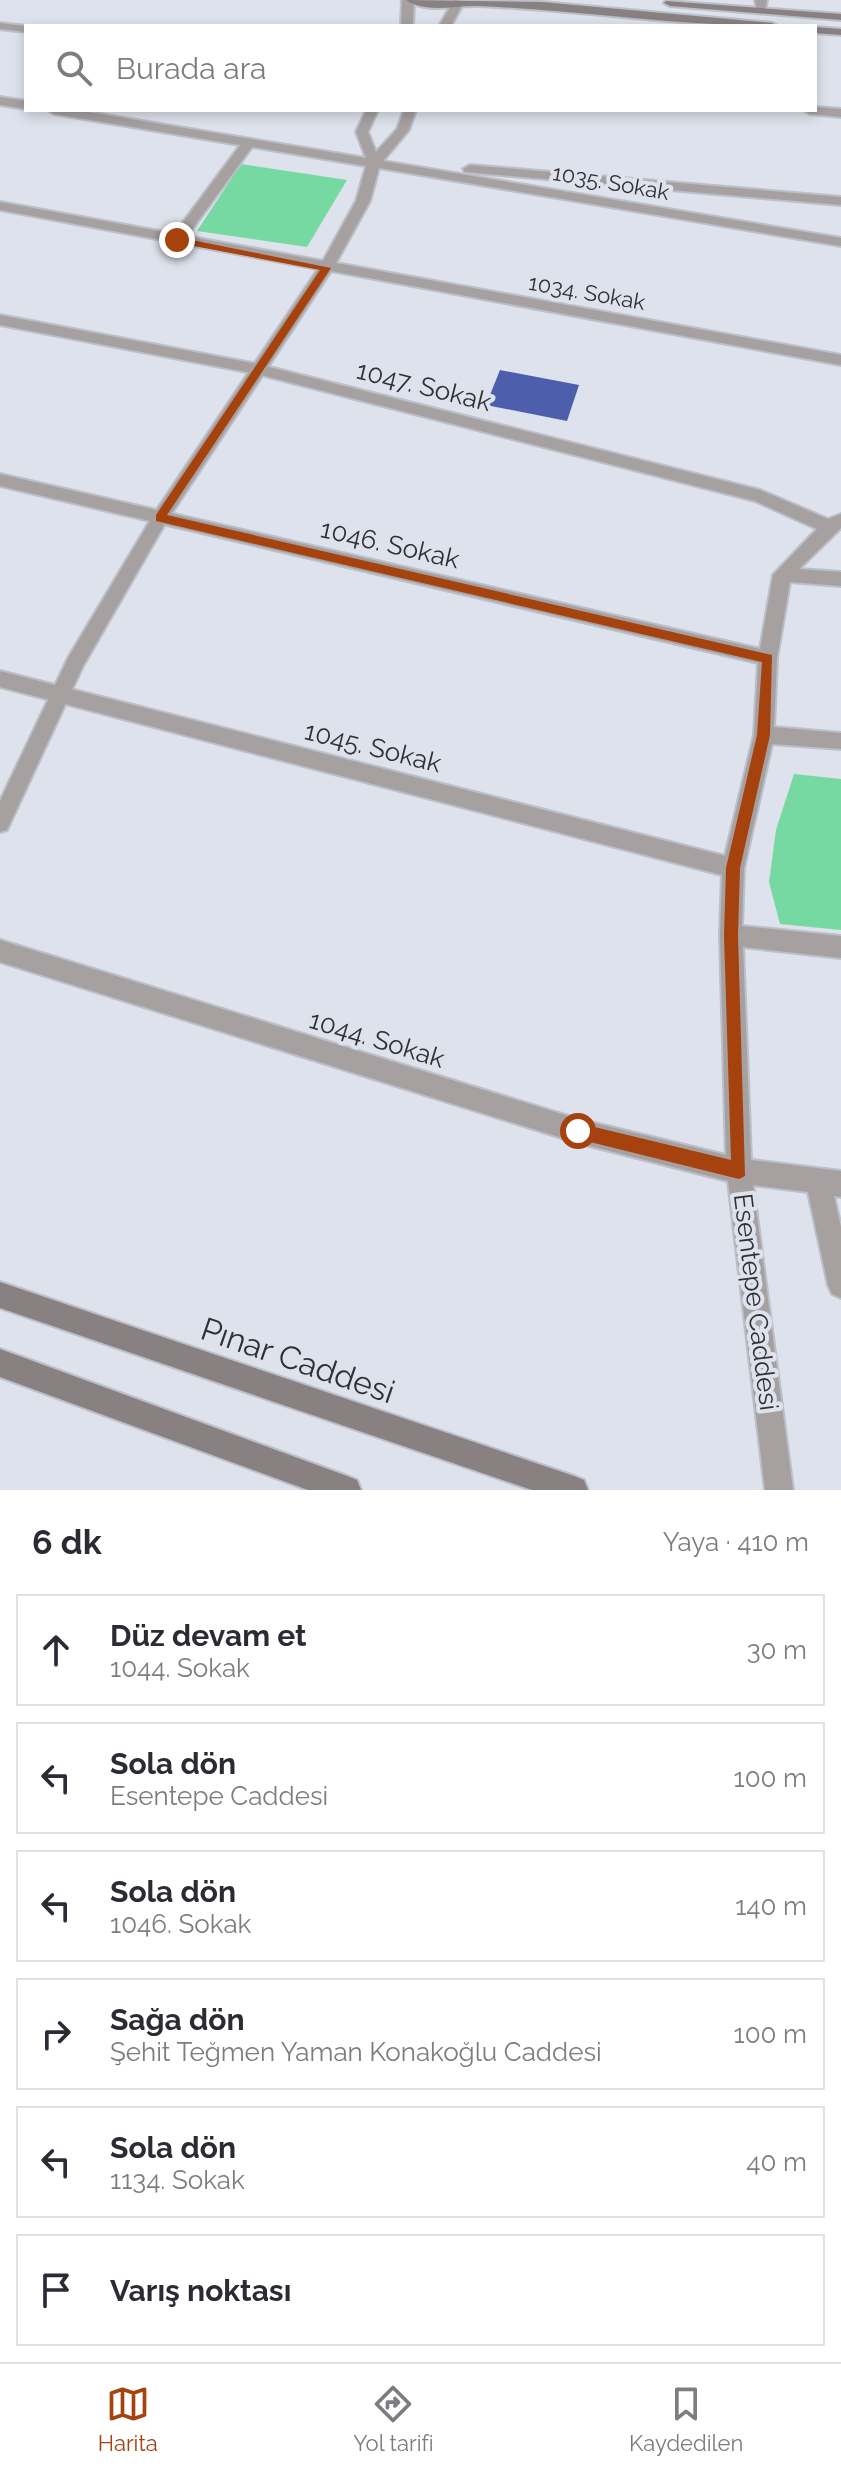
<!DOCTYPE html>
<html lang="tr">
<meta charset="utf-8">
<style>
body{margin:0;font-family:Raleway,sans-serif;background:#f7f7f7;color:#2b2b33}
.stop{position:absolute;width:24px;height:24px;margin:-18px;border:6px solid #a6420e;border-radius:50%;background:#fff}
.stop.end{background:#a6420e;border-color:#fff;box-shadow:0 2px 8px #0008}
.list{margin:0;padding:0;list-style:none}
h2{display:flex;justify-content:space-between;align-items:center;height:104px;margin:0;padding:0 32px;font-size:34px}
h2 small{font-size:26px;font-weight:400;color:#7c7c81}
.list li{display:grid;grid-template-columns:52px 1fr auto;gap:24px;align-items:center;box-sizing:border-box;height:112px;margin:0 16px 16px;padding:0 16px;border:2px solid #e1e1e2;border-radius:0px}
.list b{display:block;font-size:30px;white-space:nowrap}
.list p{margin:0;font-size:26px;white-space:nowrap;color:#7c7c81}
.list em{font-size:26px;font-style:normal;color:#7c7c81}
.icon{flex:none;width:44px;height:44px;fill:none;stroke:currentColor;stroke-width:2;stroke-linecap:round;stroke-linejoin:round}
.map{position:relative;flex:none;width:841px;height:1490px;overflow:hidden}
.search{position:absolute;background:#fff;box-shadow:0 4px 12px #0003;left:24px;right:24px;top:24px;height:88px;display:flex;align-items:center;gap:20px;box-sizing:border-box;padding:0 28px;border-radius:0px;color:#7c7c81;font-size:30px}
.sheet{height:872px;background:#fff}
nav{display:flex;justify-content:space-around;align-items:center;box-sizing:border-box;height:112px;border-top:2px solid #e1e1e2;background:#fff;font-size:22px;color:#7c7c81}
nav a{display:grid;justify-items:center;gap:4px}
nav .on{color:#a6420e}
.map>svg:first-child{display:block}
.green{fill:#77d9a2}
.building{fill:#4c5eac}
.lines{fill:none;stroke-linecap:round;stroke-linejoin:round}
.minor-casing{stroke:#bbbfc7;stroke-width:4}
.tertiary-casing{stroke:#bbbfc7;stroke-width:4}
.secondary-casing{stroke:#bbbfc7;stroke-width:4}
.minor{fill:#a6a0a1;fill-rule:evenodd}
.tertiary{fill:#a6a0a1;fill-rule:evenodd}
.secondary{fill:#888081;fill-rule:evenodd}
.route{fill:#a6420e}
.labels{text-anchor:middle;dominant-baseline:central;stroke-width:8;stroke-linejoin:round;paint-order:stroke}
.far-street-label{font-size:22px;fill:#303135;stroke:#dee2ec}
.street-label{font-size:26px;fill:#303135;stroke:#dee2ec}
.near-street-label{font-size:32px;fill:#303135;stroke:#dee2ec}
</style>
<div class="map">
<svg width="841" height="1490" viewBox="0 0 841 1490">
<rect width="100%" height="100%" fill="#dee2ec"/>
<!-- green -->
<g class="green">
<path d="M241 164 347 180 307 247 197 231Z"/>
<path d="M794 774 841 779V930L780 924 769 882 776 830Z"/>
</g>
<!-- building -->
<path class="building" d="M500 370 579 385 567 421 486 405Z"/>
<g class="lines">
<!-- minor casing -->
<g class="minor-casing">
<g id="minor">
<path d="M755 0H767L765 12H757Z"/>
<path d="M0 23 26 26H28L26 32 0 29Z"/>
<path d="M815 107 841 109V117L810 114 804 110H815Z"/>
<path d="M244 140 255 143 182 243H172V237Z"/>
<path d="M0 315 257 364 760 490 828 519 841 514V528L799 569 841 572V586L790 582 777 658 774 727 841 733V749L772 744 744 868 742 926 841 936V958L743 947 751 1160 841 1171V1197L834 1196 841 1227V1298L832 1294 828 1285 808 1192 753 1185 793 1490H765L728 1181 578 1143 0 962V940L578 1119 726 1155 720 935 722 875 0 687V671L725 856 754 735 758 663 0 486V474L760 649 773 575 817 529 755 501 257 374 0 325Z"/>
</g>
</g>
<!-- tertiary casing -->
<g class="tertiary-casing">
<g id="tertiary">
<path d="M402 0H414L413 26H401Z"/>
<path d="M454 0 464 2 451 26H439Z"/>
<path d="M0 97 26 101V109L0 105Z"/>
<path d="M48 110H76L366 158 356 132 366 110H378L368 132 376 152 397 129 404 110H416L409 130 383 161 841 238V246L379 168 370 201 336 263 841 355V365L331 271 166 522 83 666 7 830 0 832V801L68 658 154 514 318 269 0 210V202L323 261 356 201 366 166 54 114Z"/>
<path d="M470 165 841 197V205L465 172 463 169Z"/>
</g>
</g>
<!-- secondary casing -->
<g class="secondary-casing">
<g id="secondary">
<path d="M406 0 542 2 772 23 778 26C677 26 578 10 478 6 454 5 427 14 406 0Z"/>
<path d="M666 1 841 14V20L670 6 664 3Z"/>
<path d="M815 27 841 29V35L815 33Z"/>
<path d="M0 1282 574 1476 584 1480 588 1490H532L0 1308Z"/>
<path d="M0 1349 347 1476 357 1480 361 1490H308L0 1377Z"/>
</g>
</g>
<!-- minor -->
<use href="#minor" class="minor"/>
<!-- tertiary -->
<use href="#tertiary" class="tertiary"/>
<!-- secondary -->
<use href="#secondary" class="secondary"/>
</g>
<!-- route -->
<path class="route" d="M177 237 331 268 167 515 772 655 770 735 740 868 738 935 745 1176 739 1179 578 1139 570 1131 578 1123 731 1160 724 935 726 868 757 735 762 662 156 521V515L320 270 173 242Z"/>
<g class="labels">
<!-- far-street labels -->
<g class="far-street-label">
<text transform="translate(611 182) rotate(10)">1035. Sokak</text>
<text transform="translate(587 292) rotate(10)">1034. Sokak</text>
</g>
<!-- street labels -->
<g class="street-label">
<text transform="translate(424 386) rotate(14)">1047. Sokak</text>
<text transform="translate(390 544) rotate(13)">1046. Sokak</text>
<text transform="translate(373 747) rotate(14)">1045. Sokak</text>
<text transform="translate(377 1039) rotate(17)">1044. Sokak</text>
<text transform="translate(756 1302) rotate(83)">Esentepe Caddesi</text>
</g>
<!-- near-street labels -->
<g class="near-street-label">
<text transform="translate(298 1360) rotate(19)">Pınar Caddesi</text>
</g>
</g>
</svg>
<div class="stop" style="left:578px;top:1131px"></div>
<div class="stop end" style="left:177px;top:240px"></div>
<div class="search"><svg class="icon" aria-label="search" viewBox="0 0 24 24"><circle cx="10" cy="10" r="6"/><path d="M15 15l6 6"/></svg>Burada ara</div>
</div>
<section class="sheet">
<h2>6 dk<small>Yaya · 410 m</small></h2>
<ul class="list">
<li><svg class="icon" aria-label="ahead" viewBox="0 0 24 24"><path d="M12 20V5M6 11l6-6 6 6"/></svg><div><b>Düz devam et</b><p>1044. Sokak</p></div><em>30 m</em></li>
<li><svg class="icon" aria-label="left" viewBox="0 0 24 24"><path d="M17 20v-9H6M10 6l-5 5 5 5"/></svg><div><b>Sola dön</b><p>Esentepe Caddesi</p></div><em>100 m</em></li>
<li><svg class="icon" aria-label="left" viewBox="0 0 24 24"><path d="M17 20v-9H6M10 6l-5 5 5 5"/></svg><div><b>Sola dön</b><p>1046. Sokak</p></div><em>140 m</em></li>
<li><svg class="icon" aria-label="right" viewBox="0 0 24 24"><path d="M7 20v-9h11M14 6l5 5-5 5"/></svg><div><b>Sağa dön</b><p>Şehit Teğmen Yaman Konakoğlu Caddesi</p></div><em>100 m</em></li>
<li><svg class="icon" aria-label="left" viewBox="0 0 24 24"><path d="M17 20v-9H6M10 6l-5 5 5 5"/></svg><div><b>Sola dön</b><p>1134. Sokak</p></div><em>40 m</em></li>
<li><svg class="icon" aria-label="arrive" viewBox="0 0 24 24"><path d="M6 21V4h12l-3 4 3 4H6"/></svg><div><b>Varış noktası</b></div></li>
</ul>
</section>
<nav>
<a class="on"><svg class="icon" aria-label="map" viewBox="0 0 24 24"><path d="M3 6l6-2 6 2 6-2v14l-6 2-6-2-6 2zM9 4v14M15 6v14"/></svg>Harita</a>
<a><svg class="icon" aria-label="directions" viewBox="0 0 24 24"><path d="M12 3l9 9-9 9-9-9zM9 14v-3h6M13 9l2 2-2 2"/></svg>Yol tarifi</a>
<a><svg class="icon" aria-label="saved" viewBox="0 0 24 24"><path d="M7 4h10v16l-5-4-5 4z"/></svg>Kaydedilen</a>
</nav>
